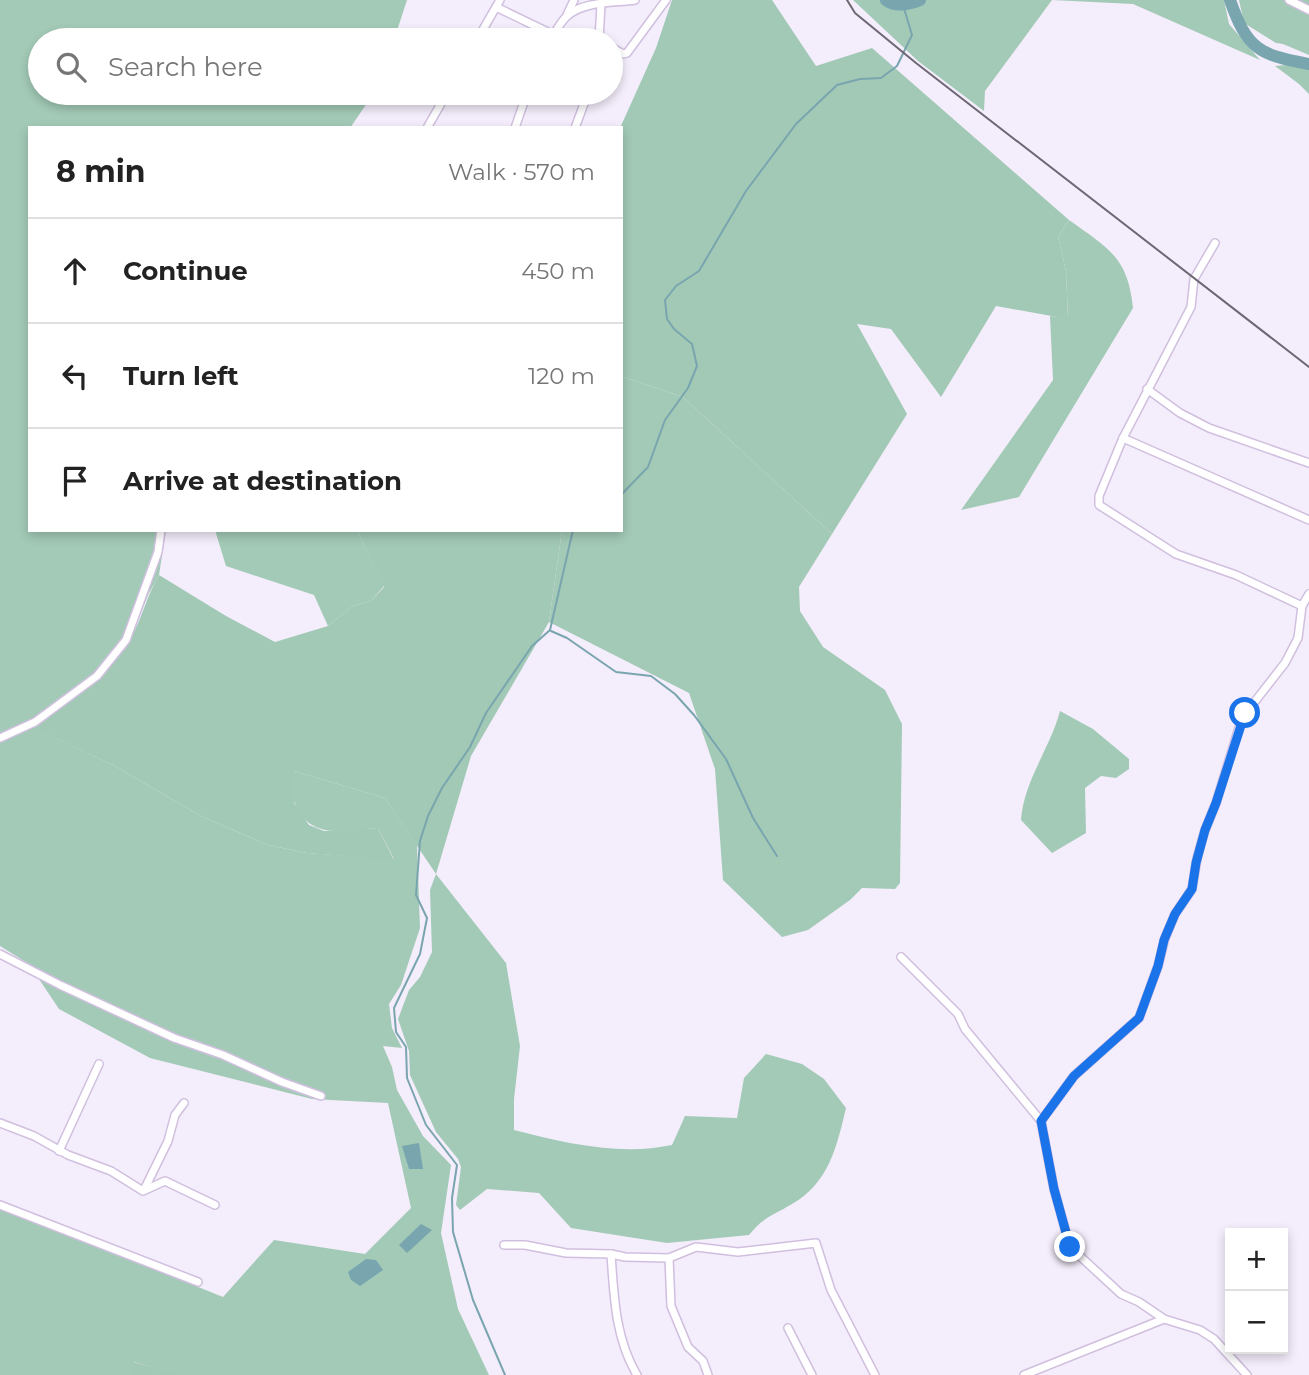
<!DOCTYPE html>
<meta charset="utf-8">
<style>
body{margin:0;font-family:Montserrat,sans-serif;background:#f2f2f2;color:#222}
.controls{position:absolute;right:21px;bottom:21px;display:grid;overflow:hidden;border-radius:0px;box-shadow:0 4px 10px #0003}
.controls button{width:63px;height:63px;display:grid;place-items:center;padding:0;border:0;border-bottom:2px solid #e0e0e0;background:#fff;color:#222;font:35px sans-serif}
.stop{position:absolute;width:21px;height:21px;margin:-16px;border:5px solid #1a73e8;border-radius:50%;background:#fff}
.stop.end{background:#1a73e8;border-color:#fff;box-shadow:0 2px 7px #0008}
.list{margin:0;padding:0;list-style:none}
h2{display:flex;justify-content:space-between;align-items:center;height:91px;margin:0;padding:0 28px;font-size:30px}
h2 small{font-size:23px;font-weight:400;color:#767676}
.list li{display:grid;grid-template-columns:46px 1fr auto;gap:21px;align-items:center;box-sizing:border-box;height:105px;padding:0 28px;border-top:2px solid #e0e0e0}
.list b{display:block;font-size:26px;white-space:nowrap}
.list em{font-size:23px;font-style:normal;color:#767676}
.icon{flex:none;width:38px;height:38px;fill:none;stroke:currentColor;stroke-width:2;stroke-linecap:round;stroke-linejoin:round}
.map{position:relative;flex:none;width:1309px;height:1375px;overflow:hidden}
.search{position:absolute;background:#fff;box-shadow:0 4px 10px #0003;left:28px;top:28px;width:595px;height:77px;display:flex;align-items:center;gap:18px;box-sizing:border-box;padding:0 24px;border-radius:38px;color:#767676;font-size:26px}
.panel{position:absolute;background:#fff;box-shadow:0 4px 10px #0003;left:28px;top:126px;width:595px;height:406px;border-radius:0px}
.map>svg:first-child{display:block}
.green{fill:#a3cab7}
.forest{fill:#a2c9b6}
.water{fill:#79a5af}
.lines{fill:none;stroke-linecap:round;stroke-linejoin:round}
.stream{stroke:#79a5af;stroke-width:2}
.river{stroke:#79a5af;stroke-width:12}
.street-casing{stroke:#d0bfdf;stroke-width:10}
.street{stroke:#fff;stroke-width:7}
.rail{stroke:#6e6773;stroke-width:2}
.route{stroke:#1a73e8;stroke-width:9}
</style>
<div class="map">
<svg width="1309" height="1375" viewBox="0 0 1309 1375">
<rect width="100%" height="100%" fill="#f4edfb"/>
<!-- green -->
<g class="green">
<path d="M0 0H407L394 40H40V93H374L350 128H30V530H166L159 575 149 593 130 640 101 675 35 728 113 765 201 816 268 845 307 853 394 859 378 828C345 830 311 841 295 804 291 796 294 781 294 771L385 798 417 845 420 928 401 985 389 1004 392 1028 402 1048 383 1046 392 1067 397 1090 423 1136 451 1165 441 1233 458 1309 489 1375H180L134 1362 133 1375H0V1207L223 1297 274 1240 365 1254 411 1208 388 1103 312 1099 150 1058 59 1009 29 964 0 946Z"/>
<path d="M853 0H1224L1229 24 1260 60 1133 4 1052 0 985 91 984 111 918 61Z"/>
<path d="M1239 0H1309V55L1283 44 1276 43 1244 23Z"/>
<path d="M1069 220C1108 248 1128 257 1133 308L1019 497 961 510 1053 380 1050 316 1068 318 1066 271 1058 236Z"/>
<path d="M621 376 683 397 832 534 799 587 800 611 823 647 885 690 902 724 900 883 895 889 862 888 850 900 808 930 782 937 723 880 715 769 689 693 549 622 562 530H621Z"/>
<path d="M215 530H357L384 586 371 601 353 606 328 626 314 595 226 566Z"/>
<path d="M1060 711 1093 729 1129 759V769L1116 778 1101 776 1085 788 1086 833 1052 853 1021 820C1024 780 1050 749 1060 711Z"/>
<path d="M436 874 506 963 520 1046 514 1099V1130C564 1143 620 1156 672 1145L685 1116 737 1118 744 1078 766 1054 802 1064 824 1079 846 1108C837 1146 829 1183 792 1204 774 1215 763 1217 749 1235L667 1243 571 1228 539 1193 487 1189 460 1210 456 1205 461 1167 458 1159 436 1132 410 1075 409 1051 398 1019 409 990 420 977 432 952 430 890Z"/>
</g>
<!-- forest -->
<g class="forest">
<path d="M672 0H772L816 66 872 48 1069 220 1058 236 1066 271 1068 319 996 306 941 397 891 329 857 324 907 414 832 534 683 397 621 376 620 128 656 48Z"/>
<path d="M1309 63V94L1299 84 1275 66Z"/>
<path d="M357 530H562L549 622 471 756 436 874 385 798 294 771V803L309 825 324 831 378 828 394 860 307 853 268 845 201 816 113 765 34 728C67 702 109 677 130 639 142 619 147 595 159 575L226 616 275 642 328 626 353 606 371 601 384 587Z"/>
<path d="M133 1362 180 1374V1375H133Z"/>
</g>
<!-- water -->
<g class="water">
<path d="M419 1143 423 1169H409L402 1146Z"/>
<path d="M421 1224 432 1230 407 1253 399 1245Z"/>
<path d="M366 1259 376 1260 383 1270 360 1286 351 1280 348 1272Z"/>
</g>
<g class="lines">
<!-- stream -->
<g class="stream">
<path d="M621 495 648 467 665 420 688 388 697 366 692 344 674 329 667 319 665 300 676 286 699 271 746 191 796 124 837 85 860 79 881 78 897 66 912 35 903 5"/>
<path d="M551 631 567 638 616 672 651 676 675 694 694 715 726 759 753 818 777 856"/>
<path d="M505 1375 473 1300 453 1232 452 1198 457 1165 426 1125 407 1078 406 1047 396 1032 394 1008 420 954 427 918 416 895 420 841 428 816 442 788 470 747 486 713 532 646 550 630 573 530"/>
</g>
<!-- river -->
<g class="river">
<path d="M886 0C896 8 909 4 920 0"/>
<path d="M1230 0C1247 49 1259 55 1309 64"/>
</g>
<!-- street casing -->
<g class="street-casing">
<g id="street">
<path d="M1289 0 1309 10"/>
<path d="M496 7 554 35"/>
<path d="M567 15 574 0"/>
<path d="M477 40 500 0"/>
<path d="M550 40C555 33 560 23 566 17 581 1 615 3 635 0"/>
<path d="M599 40 601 4"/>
<path d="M611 47 623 54 627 53 666 0"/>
<path d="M427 128 447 93"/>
<path d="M515 128 527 93"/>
<path d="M575 128 588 93"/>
<path d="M1215 243 1194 279 1191 307 1123 438 1099 496V505L1176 554 1236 575 1302 606"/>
<path d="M1147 389 1180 413 1209 428 1309 463"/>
<path d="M1123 438 1309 520"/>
<path d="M0 738 35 722 97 676 126 640 158 552 161 530"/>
<path d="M0 954 60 985 174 1038 223 1055 282 1082 321 1096"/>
<path d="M901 957 958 1014 965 1029 1041 1121 1054 1189 1070 1247 1121 1294 1139 1302 1164 1319 1200 1330 1214 1339 1247 1375"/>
<path d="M1041 1121 1074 1076 1139 1018 1158 966 1165 938 1175 914 1192 889 1197 858 1205 830 1216 803 1242 718 1285 663 1298 638 1302 606 1309 594"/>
<path d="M0 1123 34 1136 68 1155 111 1171 143 1191 165 1181 215 1205"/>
<path d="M59 1151 99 1064"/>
<path d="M144 1190 168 1141 175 1115 184 1103"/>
<path d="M0 1205 198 1282"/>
<path d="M504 1245H525L566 1253 611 1254 625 1257 669 1258 696 1247 738 1252 816 1243 831 1290 875 1375"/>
<path d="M611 1254C614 1296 615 1338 637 1375"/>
<path d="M669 1258 671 1306 688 1347 703 1361 708 1375"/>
<path d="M788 1328 812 1375"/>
<path d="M1024 1375 1164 1319"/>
</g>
</g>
<!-- street -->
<use href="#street" class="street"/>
<!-- rail -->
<path class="rail" d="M847 0 855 13 916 63 1309 367"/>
</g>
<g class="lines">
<!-- route -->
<path class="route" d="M1070 1247 1054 1189 1041 1121 1074 1076 1139 1018 1158 966 1164 940 1175 914 1192 889 1196 863 1205 830 1216 803 1245 713"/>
</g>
</svg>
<div class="controls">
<button>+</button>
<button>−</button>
</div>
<div class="stop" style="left:1245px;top:713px"></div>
<div class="stop end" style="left:1070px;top:1247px"></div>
<div class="search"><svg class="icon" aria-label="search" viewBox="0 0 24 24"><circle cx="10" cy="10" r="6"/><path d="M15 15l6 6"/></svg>Search here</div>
<section class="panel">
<h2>8 min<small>Walk · 570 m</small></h2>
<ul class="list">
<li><svg class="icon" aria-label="ahead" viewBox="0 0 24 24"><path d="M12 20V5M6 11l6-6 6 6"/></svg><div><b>Continue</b></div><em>450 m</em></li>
<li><svg class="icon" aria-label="left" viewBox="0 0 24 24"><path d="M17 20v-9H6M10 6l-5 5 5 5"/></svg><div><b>Turn left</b></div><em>120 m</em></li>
<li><svg class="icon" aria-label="arrive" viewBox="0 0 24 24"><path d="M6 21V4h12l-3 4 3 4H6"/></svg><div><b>Arrive at destination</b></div></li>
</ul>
</section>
</div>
